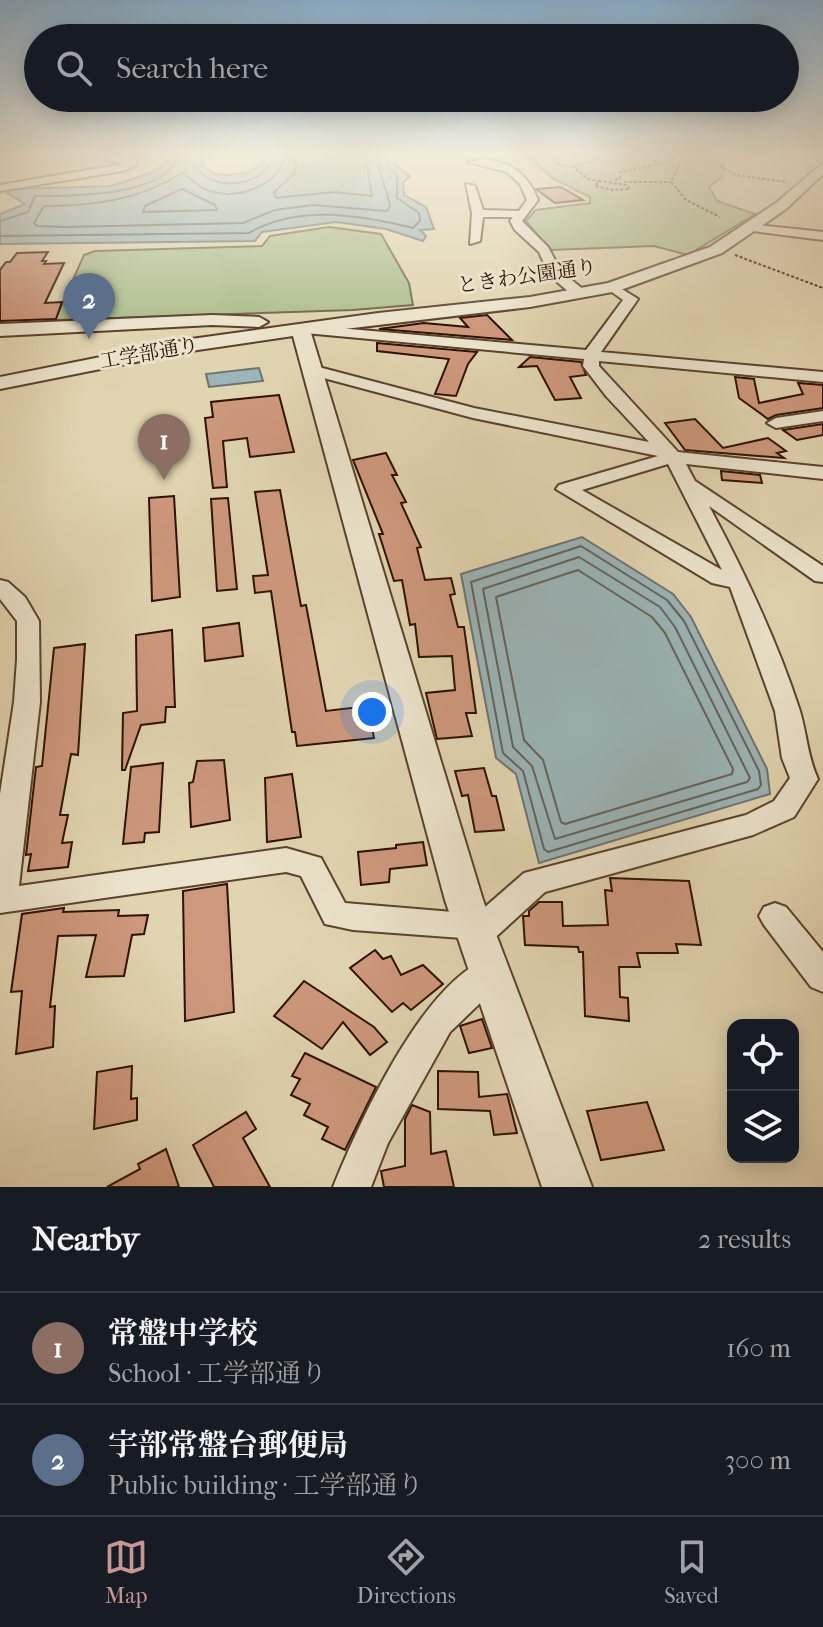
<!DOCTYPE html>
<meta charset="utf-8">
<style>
body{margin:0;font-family:"IM FELL French Canon","Noto Serif JP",serif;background:#242831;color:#f1f3f6}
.controls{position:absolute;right:24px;bottom:24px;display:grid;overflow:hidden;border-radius:16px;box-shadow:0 4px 20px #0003}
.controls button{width:72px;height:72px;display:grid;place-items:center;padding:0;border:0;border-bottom:2px solid #363941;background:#171b24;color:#f1f3f6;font:40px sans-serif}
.you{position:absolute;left:372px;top:712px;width:28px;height:28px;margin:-20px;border:6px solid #fff;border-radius:50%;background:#1a73e8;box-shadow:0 0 0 12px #1a73e833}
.badge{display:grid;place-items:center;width:52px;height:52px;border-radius:50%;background:#c59692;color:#fff;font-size:26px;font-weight:700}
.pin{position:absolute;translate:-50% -66px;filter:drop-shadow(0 2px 4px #0008)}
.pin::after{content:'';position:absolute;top:42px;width:28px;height:24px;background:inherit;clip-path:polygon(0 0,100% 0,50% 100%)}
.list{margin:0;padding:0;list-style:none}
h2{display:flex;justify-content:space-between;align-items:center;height:104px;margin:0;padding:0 32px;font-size:34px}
h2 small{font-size:26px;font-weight:400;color:#9ea1a6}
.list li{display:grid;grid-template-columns:52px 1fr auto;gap:24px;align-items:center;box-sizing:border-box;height:112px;padding:0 32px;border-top:2px solid #363941}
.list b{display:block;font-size:30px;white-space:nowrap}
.list p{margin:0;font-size:26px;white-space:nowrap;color:#9ea1a6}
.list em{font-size:26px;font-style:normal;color:#9ea1a6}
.icon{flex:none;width:44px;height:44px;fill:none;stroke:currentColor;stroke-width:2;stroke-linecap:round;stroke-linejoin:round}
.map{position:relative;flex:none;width:823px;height:1187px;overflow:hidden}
.search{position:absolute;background:#171b24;box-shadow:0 4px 20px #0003;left:24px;right:24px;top:24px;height:88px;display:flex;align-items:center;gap:20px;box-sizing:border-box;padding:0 28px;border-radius:44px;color:#9ea1a6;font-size:30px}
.sheet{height:328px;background:#171b24}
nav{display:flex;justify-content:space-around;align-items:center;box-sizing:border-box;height:112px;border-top:2px solid #363941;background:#171b24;font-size:22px;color:#9ea1a6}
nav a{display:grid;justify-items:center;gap:4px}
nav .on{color:#c59692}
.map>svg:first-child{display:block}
.green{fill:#aebe8f;stroke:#6e6848;stroke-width:2}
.water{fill:#9bb5b8;stroke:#6f736f;stroke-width:2}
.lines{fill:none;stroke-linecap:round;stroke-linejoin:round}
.shore{stroke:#64635c;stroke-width:2}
.building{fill:#ce987c;stroke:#2d1101;stroke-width:2}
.minor-casing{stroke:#5a422d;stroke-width:4}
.tertiary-casing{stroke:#5a422d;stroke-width:4}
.path{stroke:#2d1101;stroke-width:2;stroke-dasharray:3 2;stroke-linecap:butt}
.minor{fill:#ece3cc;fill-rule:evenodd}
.tertiary{fill:#ece3cc;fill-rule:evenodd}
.labels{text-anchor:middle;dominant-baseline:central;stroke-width:6;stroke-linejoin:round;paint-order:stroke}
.far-street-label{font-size:20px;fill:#2d1101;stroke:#ece3cc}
</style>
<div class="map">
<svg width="823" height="1187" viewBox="0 0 823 1187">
<rect width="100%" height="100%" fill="#e1d4b0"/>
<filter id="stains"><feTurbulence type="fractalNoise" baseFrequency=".0025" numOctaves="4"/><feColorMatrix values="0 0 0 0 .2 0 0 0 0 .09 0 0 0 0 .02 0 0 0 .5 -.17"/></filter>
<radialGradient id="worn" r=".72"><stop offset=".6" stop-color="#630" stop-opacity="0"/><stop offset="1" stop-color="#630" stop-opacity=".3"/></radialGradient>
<!-- green -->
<g class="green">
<path d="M527 155H728L724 158 722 177 709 187 717 201 755 214 688 255 654 246 550 250 526 221 536 210 590 203V197L552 178Z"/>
<path d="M329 227 381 234 409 283 413 305 353 310 55 320 84 255 95 251 262 246 270 236Z"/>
</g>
<!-- water -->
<g class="water">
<path d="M171 155 206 158 201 165 215 174 228 175 249 172 272 155H402L394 163 410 176 403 183 404 195 426 207 434 229 420 230 426 236 423 241 386 229 336 222 262 232 255 241 0 244V214L25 204 7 193 15 189 111 186 150 173 168 162Z"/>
<path d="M259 368 263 381 209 387 206 374Z"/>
<path d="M582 537 673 594 691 617 767 769 770 794 539 863 516 774 496 758 461 574Z"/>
</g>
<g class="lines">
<!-- shore -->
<g class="shore">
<path d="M197 155 193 164C212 194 263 188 276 155"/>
<path d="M286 155C278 186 239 200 209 191 199 188 191 179 183 173 138 200 95 206 44 206L34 223 37 226 65 227 243 223 275 210 313 205 387 211 390 206C387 188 377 172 378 155"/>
<path d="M298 155 294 174 274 192 276 198 334 192 372 196 365 155"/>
<path d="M182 189 215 205 217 210 143 212 145 206Z"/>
<path d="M0 221 28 212 35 196C68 196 169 197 178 155"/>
<path d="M0 236 249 233C298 204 360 215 413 228L420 221 419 213 397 198V175L387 164 389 155"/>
<path d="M581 546 667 600 684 621 759 771 761 785 758 789 548 852 544 849 523 771 503 753 471 582Z"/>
<path d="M579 557 660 607 675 627 750 778 747 782 555 839 532 766 513 747 483 589Z"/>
<path d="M578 570 652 617 665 633 733 769 732 774 565 824 561 822 543 760 524 740 496 597Z"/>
</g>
</g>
<!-- building -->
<g class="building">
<path d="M561 187 583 200 555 203 536 189Z"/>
<path d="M48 252 42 261H46L44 264 64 263 45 303 62 302 56 319 0 321V270L6 262H10L17 253Z"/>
<path d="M487 315 512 340 379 329 424 323 468 327 460 318Z"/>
<path d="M377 343 477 352 468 364 456 396 435 394 449 359 377 351Z"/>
<path d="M530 357 581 362 586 375 570 377 581 398 555 400 537 366 519 367Z"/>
<path d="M735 377 754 379 759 403 803 394 798 383 823 385V408L776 415 768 419 739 398Z"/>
<path d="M279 395 294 452 250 457 247 438 223 441 227 487 213 488 205 418 213 417 211 402Z"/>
<path d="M695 419 723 448 768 438 786 451 777 453 784 458 685 450 665 423Z"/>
<path d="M823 424V435L797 440 783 430Z"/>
<path d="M386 453 397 475H392L406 502 401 503 421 547 417 548 425 580 451 578 455 594 450 595 458 627H464L476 713H466L472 736 437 739 426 693 455 690 452 656 419 657 415 624 410 625 402 580 394 581 379 534H383L353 460Z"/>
<path d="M721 471 760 475 762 483 722 480Z"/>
<path d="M280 490 301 606 306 605 326 711 368 706 374 738 297 746 295 732H292L271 591 255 593 253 576 268 575 255 492Z"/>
<path d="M174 496 180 597 152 601 149 498Z"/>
<path d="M228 498 237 589 217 591 211 499Z"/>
<path d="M239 623 243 656 205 661 203 628Z"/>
<path d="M172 630 175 707H166L165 722 141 725 125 770H122L123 713 137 711 136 635Z"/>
<path d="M85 644 78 755 71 754 60 815H68L62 843 72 842 68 867 28 871 31 854 26 855 36 767 42 766 54 648Z"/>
<path d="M224 760 230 820 191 827 189 783 193 782 197 761Z"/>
<path d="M163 763 159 832 145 833 144 842 123 844 131 767Z"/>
<path d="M484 768 492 796H496L504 830 475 832 468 795 462 796 455 771Z"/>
<path d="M292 774 301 837 267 842 265 778Z"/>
<path d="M423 842 427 865 390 869 389 882 361 885 358 852 396 848V845Z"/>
<path d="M610 878 689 881 701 945 676 944 678 953H637L640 967H619L620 997 628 998 629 1021 585 1016 583 952H579L578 947 525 945 523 916H529V911L539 902H562L563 926 608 925 605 890 612 891Z"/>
<path d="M227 884 234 1012 185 1021 183 891Z"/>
<path d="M64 908 63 912 119 910 118 916 148 915 144 934 132 935 124 976 86 977 96 935 58 936 50 1007 55 1006 53 1047 16 1054 22 991 11 992 22 914Z"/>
<path d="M375 950 383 959 391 956 401 975 423 965 443 984 411 1010 403 1003 392 1012 350 968Z"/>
<path d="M304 981 374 1027 387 1042 370 1055 343 1022 322 1049 274 1016Z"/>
<path d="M482 1019 492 1048 469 1053 460 1026Z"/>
<path d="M305 1053 376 1087 345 1150 322 1139 328 1127 304 1115 310 1104 291 1095 300 1079 292 1076Z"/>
<path d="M132 1066 131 1099 137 1098V1120L94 1129 97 1072Z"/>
<path d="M438 1071 478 1072 479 1097 507 1094 517 1133 494 1135 490 1111 438 1109Z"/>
<path d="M647 1102 664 1150 601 1160 587 1111Z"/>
<path d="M412 1105 430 1112 431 1154 446 1151 454 1187H384L381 1171 405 1166V1119Z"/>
<path d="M246 1112 256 1129 243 1138 270 1187H214L193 1145Z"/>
<path d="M166 1149 179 1187H107L140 1169 138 1164Z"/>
</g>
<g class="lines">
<!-- minor casing -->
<g class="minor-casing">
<g id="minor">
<path d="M90 155 117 158 138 155 136 165 123 171 0 191V185L123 164Z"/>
<path d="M483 159C511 162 528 174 538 200L522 221 548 247 561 271 585 291V297H575L550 276 539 252 515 230 510 221 513 217H483L480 241 470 244 472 213 466 184 475 186 483 210 519 211 527 200 520 184 507 172 468 162Z"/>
<path d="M749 224 823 232V240L745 230 743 228Z"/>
<path d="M612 283 638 299 601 352 823 372V382L599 361V366L678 452 823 467V479L686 464 695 481 823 566V582L815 581 709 506C744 571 776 638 799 708 807 732 807 756 818 779L794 817 753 835 545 892 487 945 476 949 465 945 462 938 353 930 325 924 301 876 286 872 0 913V794L14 702 17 659V621L0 599V580L8 582 25 597 39 621 40 702 19 886 286 848 321 858 345 903 477 914 524 873 746 815 774 801 790 778 782 758 775 711 730 587 712 583 556 489 559 485 658 456 473 418 305 373 303 370 311 365 474 408 649 442 606 396 583 366 584 359 305 333 298 329 305 325 586 350 623 300 605 287ZM668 464 722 570 582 490Z"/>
<path d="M823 411V421L776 428 767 423 776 418Z"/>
<path d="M775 903 786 907 823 952V992L811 987 764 925 759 916 764 907Z"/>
<path d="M489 958 501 963 505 973 501 983 450 1032 388 1143 371 1187H333C359 1123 422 983 489 958Z"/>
</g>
</g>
<!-- tertiary casing -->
<g class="tertiary-casing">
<g id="tertiary">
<path d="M823 163V174L786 209 722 253 618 291 530 307 311 333 483 900 592 1187H542L445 900 293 336 191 351 0 389V377L191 339 378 313 530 297 608 283 710 247 776 203Z"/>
<path d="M212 315 259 317 268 322 259 327 212 325 0 336V324Z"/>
</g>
</g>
<!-- path -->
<g class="path">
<path d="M555 155V163L575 168 588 179 599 181"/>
<path d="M669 155 680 163 671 182 686 200 720 217"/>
<path d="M692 155 711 160 736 175 786 182"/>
<path d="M574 166 611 155"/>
<path d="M615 180 620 178V172L659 164 646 155"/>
<path d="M599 181 627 185 630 189 613 190 595 186Z"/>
<path d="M624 182H671"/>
<path d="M735 255 823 288"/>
</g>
<!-- minor -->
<use href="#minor" class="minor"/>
<!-- tertiary -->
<use href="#tertiary" class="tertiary"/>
</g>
<!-- sky -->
<linearGradient id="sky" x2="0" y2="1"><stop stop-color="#89b4d5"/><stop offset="0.48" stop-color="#f2ecdb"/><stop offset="1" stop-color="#f2ecdb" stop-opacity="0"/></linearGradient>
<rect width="823" height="322" fill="url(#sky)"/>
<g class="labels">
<!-- far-street labels -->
<g class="far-street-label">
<text transform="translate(527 276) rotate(-8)">ときわ公園通り</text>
<text transform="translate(149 353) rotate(-10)">工学部通り</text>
</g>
</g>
<rect width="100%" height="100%" filter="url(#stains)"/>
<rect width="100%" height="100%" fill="url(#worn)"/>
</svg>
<div class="controls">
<button><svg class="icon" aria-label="locate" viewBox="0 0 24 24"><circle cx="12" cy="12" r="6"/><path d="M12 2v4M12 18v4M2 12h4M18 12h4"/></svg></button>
<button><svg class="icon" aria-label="layers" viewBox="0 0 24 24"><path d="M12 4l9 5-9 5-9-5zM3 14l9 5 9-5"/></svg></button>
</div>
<div class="you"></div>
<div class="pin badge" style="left:164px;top:480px;background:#8d6e63">1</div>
<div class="pin badge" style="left:89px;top:339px;background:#5c6f8a">2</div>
<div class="search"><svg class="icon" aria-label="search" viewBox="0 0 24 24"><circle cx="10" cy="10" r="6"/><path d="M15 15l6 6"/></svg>Search here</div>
</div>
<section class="sheet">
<h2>Nearby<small>2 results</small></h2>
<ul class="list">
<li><span class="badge" style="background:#8d6e63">1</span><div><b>常盤中学校</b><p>School · 工学部通り</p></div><em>160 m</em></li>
<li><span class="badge" style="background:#5c6f8a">2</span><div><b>宇部常盤台郵便局</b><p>Public building · 工学部通り</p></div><em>300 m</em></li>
</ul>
</section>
<nav>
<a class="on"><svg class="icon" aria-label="map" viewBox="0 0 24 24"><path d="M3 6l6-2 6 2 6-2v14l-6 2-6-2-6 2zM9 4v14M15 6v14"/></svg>Map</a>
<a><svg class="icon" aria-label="directions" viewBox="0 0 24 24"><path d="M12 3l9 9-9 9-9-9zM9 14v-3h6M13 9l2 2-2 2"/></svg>Directions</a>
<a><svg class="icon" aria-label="saved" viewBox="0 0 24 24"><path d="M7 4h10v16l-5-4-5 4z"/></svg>Saved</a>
</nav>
